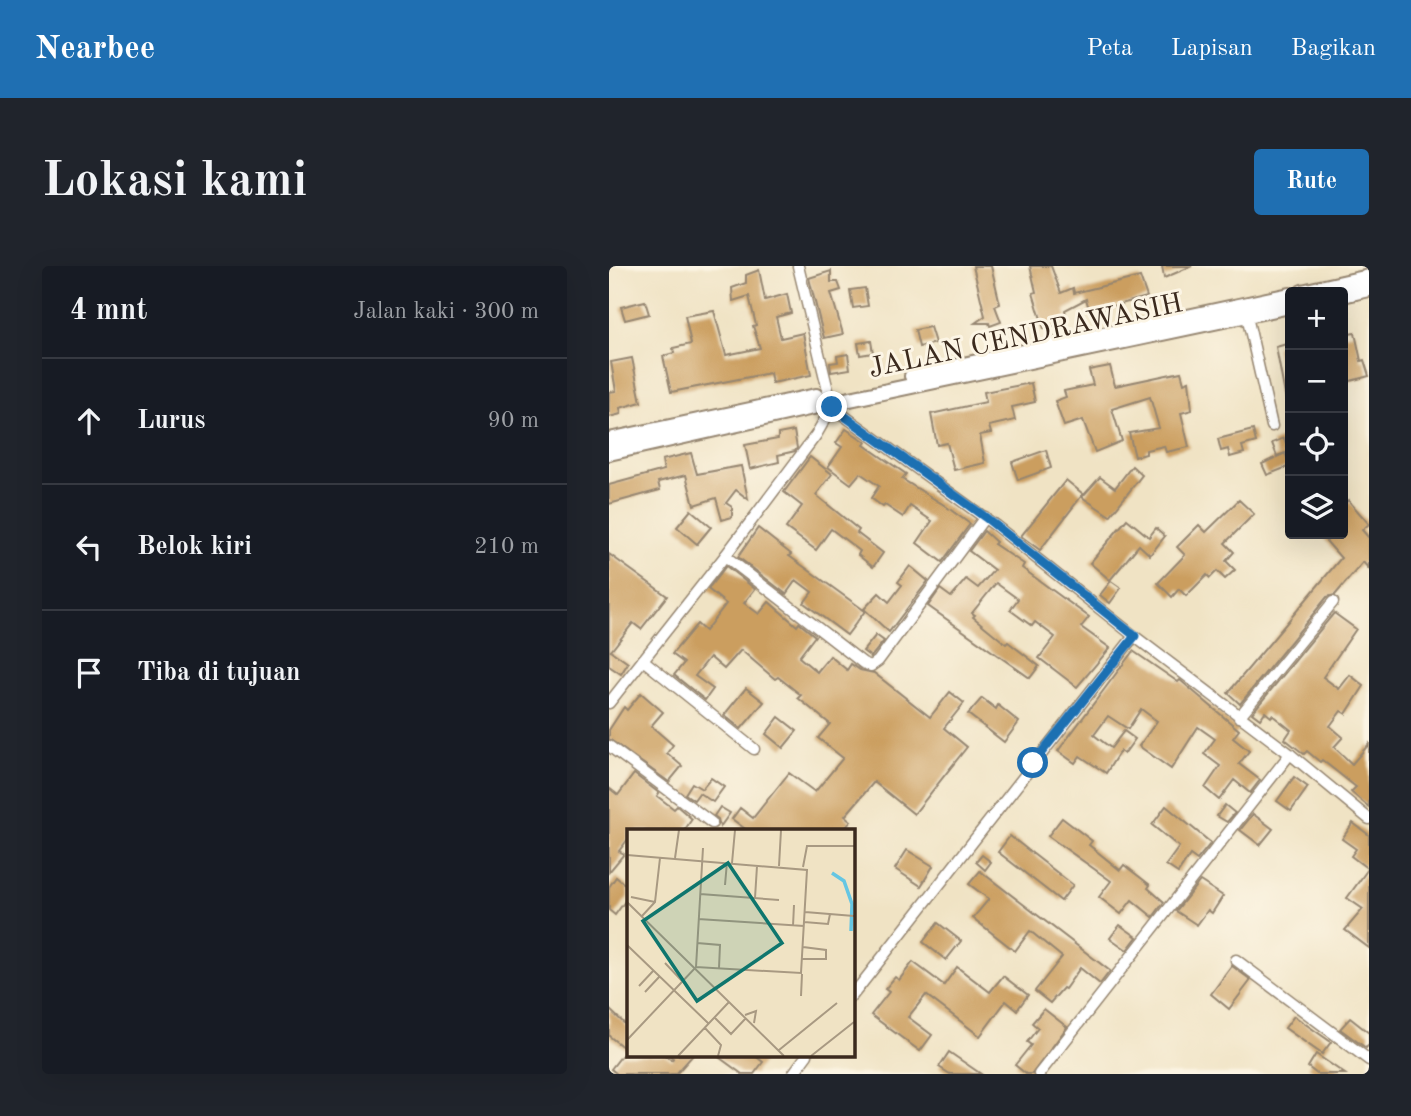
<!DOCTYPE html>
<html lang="id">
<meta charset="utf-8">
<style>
body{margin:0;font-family:"Old Standard TT",serif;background:#20242c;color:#f1f3f6}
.controls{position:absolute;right:21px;top:21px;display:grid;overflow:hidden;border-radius:7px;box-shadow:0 7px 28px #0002}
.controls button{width:63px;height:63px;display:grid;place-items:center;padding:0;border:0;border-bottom:2px solid #363941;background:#171b24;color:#f1f3f6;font:35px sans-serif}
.stop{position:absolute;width:21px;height:21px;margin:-16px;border:5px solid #1f6fb2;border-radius:50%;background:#fff}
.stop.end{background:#1f6fb2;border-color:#fff;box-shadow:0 2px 7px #0008}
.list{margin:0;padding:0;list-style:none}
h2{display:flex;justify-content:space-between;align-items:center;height:91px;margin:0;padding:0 28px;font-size:30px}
h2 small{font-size:23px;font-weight:400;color:#9ea1a6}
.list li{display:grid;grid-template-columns:46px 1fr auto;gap:21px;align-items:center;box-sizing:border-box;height:126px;padding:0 28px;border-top:2px solid #363941}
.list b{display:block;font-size:26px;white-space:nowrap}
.list em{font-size:23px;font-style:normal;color:#9ea1a6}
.icon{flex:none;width:38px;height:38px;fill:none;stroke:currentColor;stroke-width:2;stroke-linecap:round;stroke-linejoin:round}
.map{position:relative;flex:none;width:760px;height:808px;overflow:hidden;border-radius:7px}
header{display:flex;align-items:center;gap:42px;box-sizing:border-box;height:98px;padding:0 35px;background:#1f6fb2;color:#fff}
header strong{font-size:33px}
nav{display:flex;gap:38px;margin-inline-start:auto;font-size:24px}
.intro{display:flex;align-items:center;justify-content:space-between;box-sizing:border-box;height:168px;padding:0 42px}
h1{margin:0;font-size:49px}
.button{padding:18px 32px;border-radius:7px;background:#1f6fb2;color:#fff;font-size:24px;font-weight:700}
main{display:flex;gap:42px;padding:0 42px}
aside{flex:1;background:#171b24;border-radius:7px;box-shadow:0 7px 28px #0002}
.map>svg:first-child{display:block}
.building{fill:#cb9e5f}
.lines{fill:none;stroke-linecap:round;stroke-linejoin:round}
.minor-casing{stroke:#968671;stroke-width:13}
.secondary-casing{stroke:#968671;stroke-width:18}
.minor{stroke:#fff;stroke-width:10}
.secondary{stroke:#fff;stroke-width:14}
.route{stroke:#1f6fb2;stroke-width:9}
.labels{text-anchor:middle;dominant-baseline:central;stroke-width:6;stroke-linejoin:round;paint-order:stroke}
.street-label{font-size:28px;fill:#3b2a1e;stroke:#fcf5e5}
.inset-river{fill:none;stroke:#65c6e3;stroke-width:3.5}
.inset-road{fill:none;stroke:#a89982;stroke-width:2}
.view{fill:#0f766e;fill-opacity:0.15;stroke:#0f766e;stroke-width:3.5}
.inset-edge{fill:none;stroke:#3b2a1e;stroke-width:3.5}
</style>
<header>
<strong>Nearbee</strong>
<nav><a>Peta</a><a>Lapisan</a><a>Bagikan</a></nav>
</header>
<div class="intro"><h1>Lokasi kami</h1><a class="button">Rute</a></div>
<main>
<aside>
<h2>4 mnt<small>Jalan kaki · 300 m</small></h2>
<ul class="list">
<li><svg class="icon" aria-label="ahead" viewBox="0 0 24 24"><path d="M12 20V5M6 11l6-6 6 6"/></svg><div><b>Lurus</b></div><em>90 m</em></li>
<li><svg class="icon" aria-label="left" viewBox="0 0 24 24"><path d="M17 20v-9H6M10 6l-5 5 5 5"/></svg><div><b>Belok kiri</b></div><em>210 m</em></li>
<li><svg class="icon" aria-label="arrive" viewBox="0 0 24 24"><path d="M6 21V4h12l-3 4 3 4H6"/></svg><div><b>Tiba di tujuan</b></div></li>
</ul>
</aside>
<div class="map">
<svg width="760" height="808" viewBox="0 0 760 808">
<rect width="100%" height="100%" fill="#fcf5e5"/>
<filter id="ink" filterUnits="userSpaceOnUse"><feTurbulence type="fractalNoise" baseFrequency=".0143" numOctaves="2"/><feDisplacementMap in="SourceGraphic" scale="14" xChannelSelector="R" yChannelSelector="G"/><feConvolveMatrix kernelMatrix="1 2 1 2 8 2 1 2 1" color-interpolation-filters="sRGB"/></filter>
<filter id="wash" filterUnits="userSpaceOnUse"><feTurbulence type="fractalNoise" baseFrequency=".00686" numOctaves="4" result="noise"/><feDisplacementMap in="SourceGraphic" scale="28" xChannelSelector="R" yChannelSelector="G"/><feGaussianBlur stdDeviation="1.57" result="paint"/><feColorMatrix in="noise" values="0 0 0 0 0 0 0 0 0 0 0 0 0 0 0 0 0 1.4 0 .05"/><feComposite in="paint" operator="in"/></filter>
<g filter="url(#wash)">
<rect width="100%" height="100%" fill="#f0e3c4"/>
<g id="blocks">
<!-- building -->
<g class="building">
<path d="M364 0H382L391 38 386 40 392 56 381 60 380 57H366L376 50Z"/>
<path d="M421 0H442L452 27 464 22 465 27 531 11 538 31 481 46 477 33 456 44 458 56 435 63 424 27 427 26Z"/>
<path d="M553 0H583L555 12Z"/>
<path d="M150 4 156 34 178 28 182 47 167 51 172 72 194 67 202 109 163 117 161 107 62 126 54 90 65 87 64 82 82 78 76 50 105 45 117 89 151 82 144 60 147 59 140 30 124 35 123 22 137 17V9Z"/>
<path d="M222 5V16H229L232 24 222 27 234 68 215 72 200 12Z"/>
<path d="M256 22 259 40 244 42 241 24Z"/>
<path d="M36 35 40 48 16 54 12 41Z"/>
<path d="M321 61 326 77 310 81 306 64Z"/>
<path d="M746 67 752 95 755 94 760 110 734 117V69Z"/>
<path d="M262 75 264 87 251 89 249 77Z"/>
<path d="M681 77V139L678 140 667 81Z"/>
<path d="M239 88 241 103 222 106 221 97 229 96 228 90Z"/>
<path d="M23 92 32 136 11 142 12 148 0 151V126L7 125 2 96Z"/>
<path d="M501 100 506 120 572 106 575 117 580 115 583 144 572 147 580 181 557 186 555 180 537 184V188L526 191 520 167 550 162 541 131 503 143 513 175 486 186 474 154 455 160 446 135 457 131 455 125 484 119 480 104Z"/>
<path d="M422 117 426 136 403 141 406 154 380 160 382 167 371 169 376 197 345 204 338 177 328 179 322 148 377 136 375 126Z"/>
<path d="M237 163 257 176 255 179 297 208 293 213 335 239 361 258 333 296 308 277 323 255 301 240 294 251 276 239 274 241 262 232 270 220 251 207 242 218 219 201 233 181 227 177Z"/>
<path d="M644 164 647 176 633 180 635 187 621 191 619 183 612 185 609 173Z"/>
<path d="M185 165 188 182 186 185 169 189 170 196 141 203 136 179 169 173V168Z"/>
<path d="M675 172 680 186 668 190 663 177Z"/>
<path d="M437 184 442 202 409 214 403 196Z"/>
<path d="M82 187 88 208 132 200 139 233 127 224 117 237 123 241V251L113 254 107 232 85 239 77 209 49 216 51 224 0 238V219L55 204 53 194Z"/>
<path d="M676 187 681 200 658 209 653 198Z"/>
<path d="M201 191 223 208 207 229 250 264 248 267 274 287 264 301 249 289 251 285 222 263 207 284 177 262 193 240 175 226Z"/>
<path d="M523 200 533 209 501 250 473 231 491 211 506 222Z"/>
<path d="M457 214 474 228 431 284 412 270Z"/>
<path d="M630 234 645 248 616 277 625 286 617 295 626 304 616 313 608 305 601 312 598 309 577 330 570 323 563 331 549 317 576 289 568 281 590 259 597 266Z"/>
<path d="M739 234 760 258 753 264 760 272V303L754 296 726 329 718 331 631 438 619 427 732 292 711 268H734V239Z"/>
<path d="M82 244 102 261 88 278 68 261Z"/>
<path d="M518 253 540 271 547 262 556 270 541 289 530 279 501 314 481 297Z"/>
<path d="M149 262 182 288 180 290 256 345 238 369 195 337 203 326 187 314 177 328 129 291Z"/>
<path d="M375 265 387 276 385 278 415 298 413 302 480 351 472 361 501 382 468 421 430 392 446 371 426 356 423 360 401 344 409 333 387 317 363 347 366 349 364 351 397 378 399 376 430 400 421 412 319 340 331 323 342 331 357 313 369 322 385 304 360 285Z"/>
<path d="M0 288 58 330 32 363 24 357 2 385 19 397 12 408 0 400Z"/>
<path d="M117 300 146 323 135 337 150 348 160 336 188 360 190 357 206 370 190 391 208 406 221 390 238 404 242 398 251 404 265 407 321 451 341 426 355 437 335 462 358 481 305 548 265 516 236 550 242 555 234 565H139L123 553 131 542 144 552 180 507 206 526 234 492 209 472 221 458 189 432 192 429 169 411 166 413 132 384 115 403 101 391 86 410 104 423 96 434 65 409 75 397 63 388 88 358 96 365 117 338 99 323Z"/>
<path d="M301 300 319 315 280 366 255 343 270 327 280 336 293 319 289 316Z"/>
<path d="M502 315 512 322 501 337 491 329Z"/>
<path d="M725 347 747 363 714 411 730 423 741 409 755 420 737 448 732 445 721 460 734 471 725 481 743 498 760 478V541L742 526 747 521 727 505 713 494 711 496 698 485 695 488 676 473 682 464 663 449 662 451 656 446 651 453 643 447Z"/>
<path d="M267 369 275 375 262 391 254 385Z"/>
<path d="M524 385 569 416 571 414 630 464 624 472 640 485 630 498 651 514 641 527 625 514 610 534 596 522 611 500 595 488 606 473 589 461 562 503 530 480 548 455 532 443 519 463 499 450 485 469 502 482 515 465 526 473 515 488 511 485 497 507 471 490 466 497 449 485Z"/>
<path d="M137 422 155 436 132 463 115 449Z"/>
<path d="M32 427 54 446 42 460 64 479 58 487 73 500 60 516 0 473V464L15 441 18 444Z"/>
<path d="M373 432 387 443 389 439 410 456 395 476 359 448Z"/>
<path d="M170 451 188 465 174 482 157 468Z"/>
<path d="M25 508 50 527 48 530 65 543 68 540 83 553 75 565H19V573L10 585 15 588 0 606V522L9 529Z"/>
<path d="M685 511 699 521 682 545 668 535Z"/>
<path d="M102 512 115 521 104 536 90 527 85 534 76 528 83 517 93 523Z"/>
<path d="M616 539 626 547 618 556 608 550Z"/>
<path d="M557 540 602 577 588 594 581 589 569 607 557 599 570 581 543 559Z"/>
<path d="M111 541 121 547 111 561 109 553 105 550Z"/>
<path d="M644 548 664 563 651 579 631 564Z"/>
<path d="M453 552 483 575 480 579 511 604 515 599 541 619 539 622 555 636 544 651 523 634 512 648 490 631 502 615 439 570Z"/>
<path d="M744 557 760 569V682L736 664 754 643 738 632 759 603 742 590 747 583 733 573Z"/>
<path d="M401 570 464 619 452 635 389 586Z"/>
<path d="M298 584 324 600 312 620 286 603Z"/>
<path d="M373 589 382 596 376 604 367 596Z"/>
<path d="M371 605 501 705 491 718 471 702 456 723 454 722 441 737 426 725 453 691 421 665 406 685 364 652 380 633 360 618Z"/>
<path d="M7 611 19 621V631L6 649 0 644V621Z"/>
<path d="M591 615 614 630 603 647 599 644 588 659 567 645Z"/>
<path d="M329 657 352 675 337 694 314 676Z"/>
<path d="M511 659 528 671 518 684 501 672Z"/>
<path d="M304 696 335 719 348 701 381 726 394 710 419 729 408 744 397 735 371 770 317 729 299 751 323 769 311 785 262 749 280 726 276 723 286 711 290 714Z"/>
<path d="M623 700 642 714 620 743 602 728Z"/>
<path d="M0 743 19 761V785L0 770Z"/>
<path d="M435 743 458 761 423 808H417L406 799 422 779 418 776 429 762 423 757Z"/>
<path d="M685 750 722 776 713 788 676 762Z"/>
<path d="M741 752 760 767V779L757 782 731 763Z"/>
<path d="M340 786 372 808H341L330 801Z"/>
<path d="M707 788 736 808H708L699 801Z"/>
<path d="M13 789H55L63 794 64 792 60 789H84L67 808H8L2 803Z"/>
<path d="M107 789H145L154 796 145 808H133Z"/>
</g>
</g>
</g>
<g filter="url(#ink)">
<use href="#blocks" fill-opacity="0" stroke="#968671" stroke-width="2"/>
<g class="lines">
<!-- minor casing -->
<g class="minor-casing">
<g id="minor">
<path d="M637 46 663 160"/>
<path d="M223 141 387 260 525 370 681 488 760 553"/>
<path d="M116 290 254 397 262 400 269 395 376 251"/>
<path d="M34 394 145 483"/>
<path d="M0 437 116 290 207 169 223 141 189 0"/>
<path d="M630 451 724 336"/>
<path d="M0 480 103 557"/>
<path d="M627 694 760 794"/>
<path d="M243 730 525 370"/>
<path d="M184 808 198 789"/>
<path d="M430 808 681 488"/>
</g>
</g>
<!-- secondary casing -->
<g class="secondary-casing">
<g id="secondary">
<path d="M693 26 760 11"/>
<path d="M734 29 760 23"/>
<path d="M303 110 681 29"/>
<path d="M0 174 207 130"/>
<path d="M0 187 222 137 681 40"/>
</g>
</g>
<!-- minor -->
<use href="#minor" class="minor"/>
<!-- secondary -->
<use href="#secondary" class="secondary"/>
</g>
</g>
<g class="lines" filter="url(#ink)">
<!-- route -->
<path class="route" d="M223 141 376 251 526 370 424 497"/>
</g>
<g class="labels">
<!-- street labels -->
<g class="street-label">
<text transform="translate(417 71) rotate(-12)">JALAN CENDRAWASIH</text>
</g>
</g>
<!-- overview -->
<g transform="translate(18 563)">
<rect width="228" height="228" fill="#f0e3c4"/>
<path class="inset-river" d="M205 44 217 52 225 75 224 102"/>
<path class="inset-road" d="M0 26 180 41 174 144 69 138 0 211M48 29 52 1M105 34 108 1M152 37 154 1M176 38 180 17H227M98 56 100 33M73 65 152 71M4 68 28 73M128 69 130 37M0 73 157 227M178 83 227 87M15 87 28 73 33 29M71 90 177 97M177 93 201 95 203 85M166 97 167 76M70 114 93 116 92 139M0 116 81 194M175 130H199V121L176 118M38 134 56 153M69 138 76 19M12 157 27 141M18 163 33 147M174 167 175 145M118 186 129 182 127 194M87 188 104 205 119 189M77 198 94 216 91 227M152 221 210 174M51 227 102 173M184 227 227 193"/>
<path class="view" d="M101 34 155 114 70 172 16 92Z"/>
<rect width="228" height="228" class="inset-edge"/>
</g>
</svg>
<div class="controls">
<button>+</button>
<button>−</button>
<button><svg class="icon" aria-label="locate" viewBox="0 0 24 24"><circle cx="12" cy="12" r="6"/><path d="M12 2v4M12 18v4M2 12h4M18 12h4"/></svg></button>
<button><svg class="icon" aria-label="layers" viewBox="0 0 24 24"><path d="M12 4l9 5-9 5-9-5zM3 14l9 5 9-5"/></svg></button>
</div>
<div class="stop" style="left:424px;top:497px"></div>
<div class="stop end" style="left:223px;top:141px"></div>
</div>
</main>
